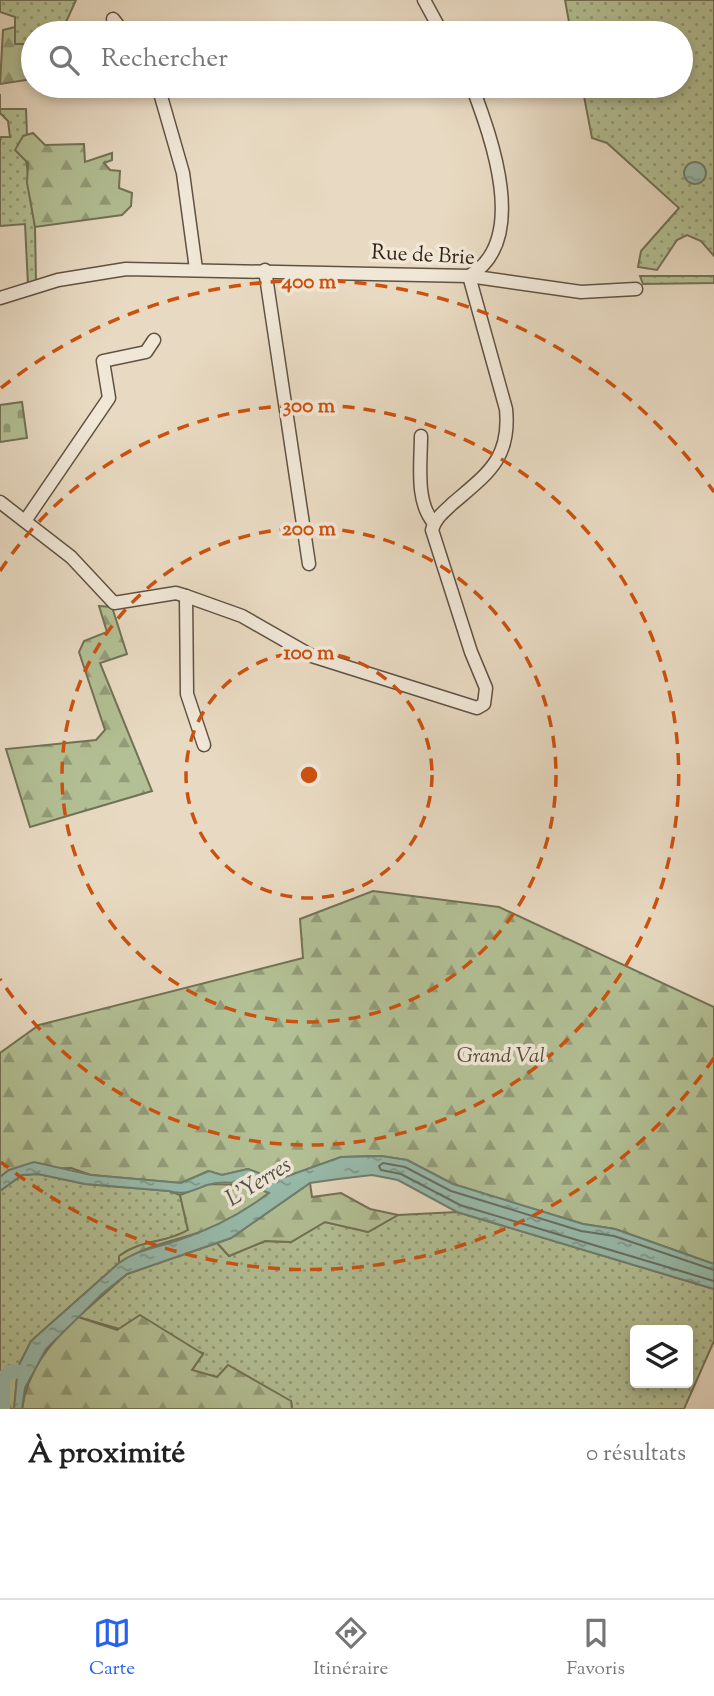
<!DOCTYPE html>
<html lang="fr">
<meta charset="utf-8">
<style>
body{margin:0;font-family:"Sorts Mill Goudy",serif;background:#f2f2f2;color:#222}
.controls{position:absolute;right:21px;bottom:21px;display:grid;overflow:hidden;border-radius:7px;box-shadow:0 4px 10px #0003}
.controls button{width:63px;height:63px;display:grid;place-items:center;padding:0;border:0;border-bottom:2px solid #e0e0e0;background:#fff;color:#222;font:35px sans-serif}
.list{margin:0;padding:0;list-style:none}
h2{display:flex;justify-content:space-between;align-items:center;height:91px;margin:0;padding:0 28px;font-size:30px}
h2 small{font-size:23px;font-weight:400;color:#767676}
.icon{flex:none;width:38px;height:38px;fill:none;stroke:currentColor;stroke-width:2;stroke-linecap:round;stroke-linejoin:round}
.map{position:relative;flex:none;width:714px;height:1409px;overflow:hidden}
.search{position:absolute;background:#fff;box-shadow:0 4px 10px #0003;left:21px;right:21px;top:21px;height:77px;display:flex;align-items:center;gap:18px;box-sizing:border-box;padding:0 24px;border-radius:38px;color:#767676;font-size:26px}
.sheet{height:189px;background:#fff}
nav{display:flex;justify-content:space-around;align-items:center;box-sizing:border-box;height:98px;border-top:2px solid #e0e0e0;background:#fff;font-size:19px;color:#767676}
nav a{display:grid;justify-items:center;gap:4px}
nav .on{color:#2563eb}
.map>svg:first-child{display:block}
.grass{fill:url(#grass-dots);stroke:#727256;stroke-width:2;fill-rule:evenodd}
.forest{fill:url(#forest-firs);stroke:#727256;stroke-width:2}
.cemetery{fill:url(#cemetery-stones);stroke:#727256;stroke-width:2}
.water{fill:url(#water-ripples);stroke:#6f7f70;stroke-width:2}
.lines{fill:none;stroke-linecap:round;stroke-linejoin:round}
.shore{stroke:#657062;stroke-width:2}
.river{stroke:#98bbac;stroke-width:14}
.minor-casing{stroke:#605242;stroke-width:15}
.minor{stroke:#f0e7d7;stroke-width:12}
.ring{fill:none;stroke:#cd510e;stroke-width:3.5;stroke-dasharray:12 9}
.labels{text-anchor:middle;dominant-baseline:central;stroke-width:7;stroke-linejoin:round;paint-order:stroke}
.street-label{font-size:21px;fill:#322417;stroke:#f0e7d7}
.park-label{font-size:21px;font-style:italic;fill:#524b36;stroke:#f0e7d7}
.water-label{font-size:23px;font-style:italic;fill:#515144;stroke:#f0e7d7}
.centre{fill:#cd510e;stroke:#f0e7d7;stroke-width:3.5}
.ring-label{font-size:21px;text-anchor:middle;font-weight:bold;fill:#cd510e;stroke:#f0e7d7;stroke-width:7;stroke-linejoin:round;paint-order:stroke}
</style>
<div class="map">
<svg width="714" height="1409" viewBox="0 0 714 1409">
<defs>
<pattern id="grass-dots" width="8" height="8" patternUnits="userSpaceOnUse" patternTransform="scale(1.75)"><rect width="8" height="8" fill="#b3c095"/><path d="M2 2h.1M6 6h.1" fill="none" stroke="#929c79" stroke-width="1.8" stroke-linecap="round"/></pattern>
<pattern id="forest-firs" width="22" height="20" patternUnits="userSpaceOnUse" patternTransform="scale(1.75)"><rect width="22" height="20" fill="#b3c095"/><path d="M5 1l3.5 6h-7zM16 11l3.5 6h-7z" fill="#929c79"/></pattern>
<pattern id="cemetery-stones" width="16" height="16" patternUnits="userSpaceOnUse" patternTransform="scale(1.75)"><rect width="16" height="16" fill="#b3c095"/><path d="M2 7V4a2 2 0 0 1 4 0v3zM10 15v-3a2 2 0 0 1 4 0v3z" fill="#929c79"/></pattern>
<pattern id="water-ripples" width="26" height="14" patternUnits="userSpaceOnUse" patternTransform="scale(1.75)"><rect width="26" height="14" fill="#98bbac"/><path d="M2 4q2-2 4 0t4 0M15 11q2-2 4 0t4 0" fill="none" stroke="#7d988b"/></pattern>
</defs>
<rect width="100%" height="100%" fill="#e8dac2"/>
<filter id="stains"><feTurbulence type="fractalNoise" baseFrequency=".00286" numOctaves="4"/><feColorMatrix values="0 0 0 0 .2 0 0 0 0 .09 0 0 0 0 .02 0 0 0 .5 -.17"/></filter>
<radialGradient id="worn" r=".72"><stop offset=".6" stop-color="#630" stop-opacity="0"/><stop offset="1" stop-color="#630" stop-opacity=".3"/></radialGradient>
<!-- grass -->
<g class="grass">
<path d="M0 0H76L61 33H33V44H15V17L0 12Z"/>
<path d="M565 0H714V256L701 241 687 235 677 240 657 270 638 267 641 251 679 208 607 143 592 138 582 86H681V33H571Z"/>
<path d="M0 94V109H26L27 135 23 136 35 227 36 282 28 285 25 224 0 226V141L1 137H10L8 121 0 113Z"/>
<path d="M640 276H714V283L643 284Z"/>
<path d="M38 1174 85 1184 169 1191 180 1195 188 1230C166 1243 140 1240 120 1256L119 1263 31 1341 18 1367 9 1365 0 1374V1191L22 1175Z"/>
<path d="M457 1212 714 1289V1341L684 1409H292L291 1401 192 1370 203 1353 78 1317 127 1274 217 1243 229 1256 265 1241 291 1242 325 1222 368 1232 398 1215ZM635 1330H688V1383H635Z"/>
</g>
<!-- forest -->
<g class="forest">
<path d="M15 27V44H33V79L0 84 3 30Z"/>
<path d="M33 133 45 145 84 144 85 162 112 153V160L104 163 110 170 120 171 119 188 132 193 131 206 122 215 35 227 27 183 28 163 15 150 23 136Z"/>
<path d="M99 606 112 607 127 654 100 663 152 791 30 827 6 749 96 740 105 730 79 652 84 641 107 632Z"/>
<path d="M373 891 499 907 714 1007V1264L615 1229 583 1224 453 1184 407 1160 381 1156 341 1157 277 1180 248 1169 222 1175 208 1171 181 1183 91 1175 71 1168 9 1170 0 1177V1053L39 1025 303 958 300 919Z"/>
<path d="M310 1183 312 1197 341 1193 370 1209 398 1215 368 1232 325 1222 291 1242 265 1241 229 1256 217 1243 231 1238Z"/>
<path d="M209 1184 250 1185 269 1193C256 1202 242 1214 228 1221 193 1239 151 1241 119 1263V1256C141 1239 165 1244 188 1230L180 1195Z"/>
<path d="M140 1315 203 1354 192 1370 217 1377 228 1365 291 1401 292 1409H22C28 1369 49 1344 78 1317L117 1330Z"/>
<path d="M9 1365 18 1367 14 1409H0V1374Z"/>
</g>
<!-- cemetery -->
<path class="cemetery" d="M22 402 27 438 0 442V405Z"/>
<!-- water -->
<g class="water">
<circle cx="695" cy="173" r="11"/>
<path d="M381 1156 407 1160 453 1184 583 1224 615 1229 714 1264V1289L457 1212 398 1180 372 1175 338 1179 310 1183 231 1238 127 1274 102 1294 46 1349 25 1388 22 1409H14L18 1367 31 1341 119 1263C137 1250 155 1248 176 1241 210 1230 240 1215 269 1193 252 1185 225 1179 207 1185 193 1190 183 1196 169 1191L85 1184 38 1174 22 1175 0 1191V1177L9 1170 34 1162 91 1175 181 1183 209 1171 222 1175 248 1169 277 1180 341 1157Z"/>
</g>
<g class="lines">
<!-- shore -->
<path class="shore" d="M714 1270 614 1236 581 1231 451 1191 405 1167 383 1163 379 1166 381 1170 401 1174 460 1205 714 1281"/>
<!-- river -->
<path class="river" d="M3 1409V1378L11 1371 23 1372"/>
<!-- minor casing -->
<g class="minor-casing">
<g id="minor">
<path d="M424 0 442 33"/>
<path d="M113 19 124 33"/>
<path d="M158 86 183 173 196 269"/>
<path d="M265 270 309 564"/>
<path d="M469 276C530 241 491 137 472 86"/>
<path d="M0 298 58 280 126 269 469 276 581 292 636 289"/>
<path d="M421 436C421 463 415 502 434 523"/>
<path d="M0 502 71 557 114 603 176 593 186 596 242 616 312 656 477 708 484 704 486 688 471 652 432 530C435 518 444 512 452 504 487 474 511 459 506 409L469 276"/>
<path d="M25 521 109 398 103 361 146 352 154 340"/>
<path d="M186 596 187 694 204 745"/>
</g>
</g>
<!-- minor -->
<use href="#minor" class="minor"/>
</g>
<!-- distance rings -->
<g class="ring">
<circle cx="309" cy="775" r="123"/>
<circle cx="309" cy="775" r="247"/>
<path d="M0 571A370 370 0 1 1 0 979"/>
<path d="M714 1058A494 494 0 0 1 1 1162M1 388A494 494 0 0 1 714 492"/>
</g>
<g class="labels">
<!-- street labels -->
<g class="street-label">
<text transform="translate(423 256) rotate(3)">Rue de Brie</text>
</g>
<!-- park labels -->
<g class="park-label">
<text x="501" y="1057">Grand Val</text>
</g>
<!-- water labels -->
<g class="water-label">
<text transform="translate(259 1183) rotate(-32)">L'Yerres</text>
</g>
</g>
<circle cx="309" cy="775" r="10" class="centre"/>
<g class="ring-label">
<text x="309" y="288">400 m</text>
<text x="309" y="412">300 m</text>
<text x="309" y="535">200 m</text>
<text x="309" y="659">100 m</text>
</g>
<rect width="100%" height="100%" filter="url(#stains)"/>
<rect width="100%" height="100%" fill="url(#worn)"/>
</svg>
<div class="controls">
<button><svg class="icon" aria-label="layers" viewBox="0 0 24 24"><path d="M12 4l9 5-9 5-9-5zM3 14l9 5 9-5"/></svg></button>
</div>
<div class="search"><svg class="icon" aria-label="search" viewBox="0 0 24 24"><circle cx="10" cy="10" r="6"/><path d="M15 15l6 6"/></svg>Rechercher</div>
</div>
<section class="sheet">
<h2>À proximité<small>0 résultats</small></h2>
<ul class="list">
</ul>
</section>
<nav>
<a class="on"><svg class="icon" aria-label="map" viewBox="0 0 24 24"><path d="M3 6l6-2 6 2 6-2v14l-6 2-6-2-6 2zM9 4v14M15 6v14"/></svg>Carte</a>
<a><svg class="icon" aria-label="directions" viewBox="0 0 24 24"><path d="M12 3l9 9-9 9-9-9zM9 14v-3h6M13 9l2 2-2 2"/></svg>Itinéraire</a>
<a><svg class="icon" aria-label="saved" viewBox="0 0 24 24"><path d="M7 4h10v16l-5-4-5 4z"/></svg>Favoris</a>
</nav>
